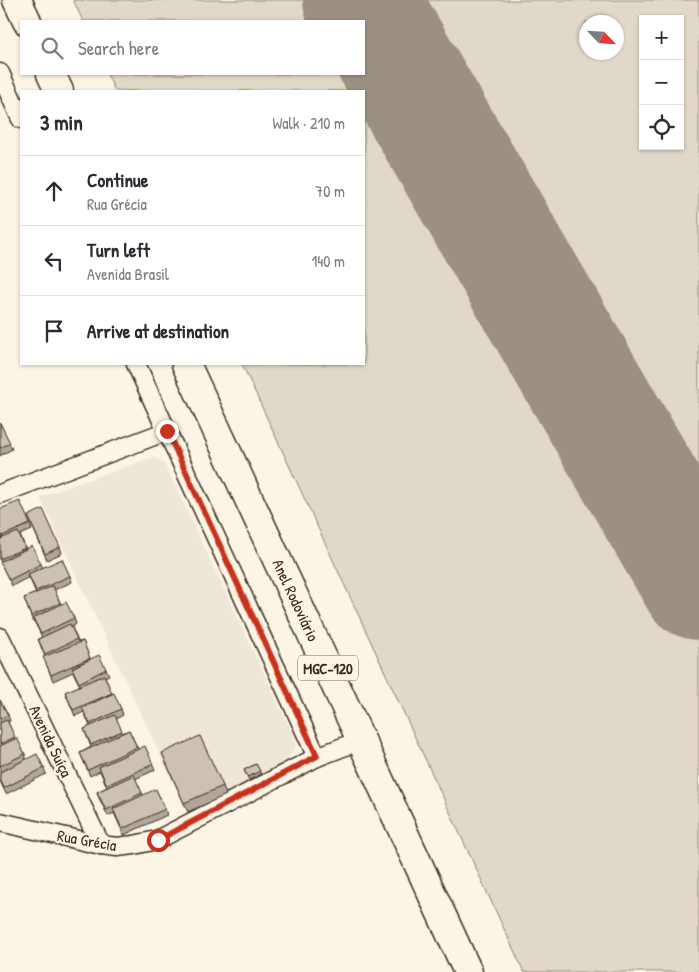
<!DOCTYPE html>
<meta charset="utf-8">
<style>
body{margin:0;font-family:"Patrick Hand",sans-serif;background:#f7f7f7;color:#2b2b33}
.controls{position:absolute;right:15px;top:15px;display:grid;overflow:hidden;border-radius:0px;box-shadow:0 1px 4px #0004}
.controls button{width:45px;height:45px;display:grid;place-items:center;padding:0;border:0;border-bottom:1px solid #e1e1e2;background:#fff;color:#2b2b33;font:25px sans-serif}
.compass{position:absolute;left:579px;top:15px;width:45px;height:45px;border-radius:50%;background:#fff;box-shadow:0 1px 4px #0004;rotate:115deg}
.stop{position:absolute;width:15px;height:15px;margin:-11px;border:4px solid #c8321e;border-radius:50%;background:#fff}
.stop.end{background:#c8321e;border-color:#fff;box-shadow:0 1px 5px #0008}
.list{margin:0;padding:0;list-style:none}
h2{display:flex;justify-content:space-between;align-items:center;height:65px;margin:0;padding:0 20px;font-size:21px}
h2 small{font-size:16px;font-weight:400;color:#7c7c81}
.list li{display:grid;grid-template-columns:32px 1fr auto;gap:15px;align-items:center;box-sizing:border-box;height:70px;padding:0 20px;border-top:1px solid #e1e1e2}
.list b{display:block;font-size:19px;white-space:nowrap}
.list p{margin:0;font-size:16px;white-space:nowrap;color:#7c7c81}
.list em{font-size:16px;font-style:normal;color:#7c7c81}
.icon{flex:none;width:28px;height:28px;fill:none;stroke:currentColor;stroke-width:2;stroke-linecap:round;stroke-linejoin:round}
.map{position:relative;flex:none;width:699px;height:972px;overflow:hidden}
.search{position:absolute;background:#fff;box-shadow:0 1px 4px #0004;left:20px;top:20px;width:345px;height:55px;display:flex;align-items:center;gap:12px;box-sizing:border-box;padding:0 18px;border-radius:0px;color:#7c7c81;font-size:19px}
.panel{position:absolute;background:#fff;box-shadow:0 1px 4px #0004;left:20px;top:90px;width:345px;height:275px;border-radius:0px}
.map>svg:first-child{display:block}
.built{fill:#eee6d6}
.grass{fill:#e0d8c8;stroke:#8e8173;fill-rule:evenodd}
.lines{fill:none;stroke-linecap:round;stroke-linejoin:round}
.runway{stroke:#9c9082;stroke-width:116}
.minor-casing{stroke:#3b2a1e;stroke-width:21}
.primary-casing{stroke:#3b2a1e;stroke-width:31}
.minor{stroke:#fcf5e5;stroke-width:18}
.primary{stroke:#fcf5e5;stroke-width:28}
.wall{fill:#afa79a;stroke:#3b2a1e}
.building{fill:#ccc2b3;stroke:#3b2a1e}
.route{stroke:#c8321e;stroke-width:6}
.labels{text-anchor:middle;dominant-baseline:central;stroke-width:4.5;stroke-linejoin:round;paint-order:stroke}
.shield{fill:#fcf5e5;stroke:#75675a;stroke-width:1}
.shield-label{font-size:15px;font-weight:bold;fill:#3b2a1e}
.street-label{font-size:16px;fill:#3b2a1e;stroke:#fcf5e5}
</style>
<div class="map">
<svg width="699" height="972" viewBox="0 0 699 972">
<rect width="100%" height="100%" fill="#fcf5e5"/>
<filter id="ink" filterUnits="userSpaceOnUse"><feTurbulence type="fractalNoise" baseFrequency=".02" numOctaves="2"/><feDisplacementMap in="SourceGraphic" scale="10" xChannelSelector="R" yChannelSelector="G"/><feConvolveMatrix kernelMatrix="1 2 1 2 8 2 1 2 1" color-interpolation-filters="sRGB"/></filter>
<g filter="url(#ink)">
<!-- built -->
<path class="built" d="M150 458H155L161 461 165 465 296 741 295 748 281 768 187 813 40 497Z"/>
<!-- grass -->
<path class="grass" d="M73 0H699V972H524L242 364H364V91H115L107 74H364V21H83ZM643 19H680V146H643ZM586 22H616V52H586Z"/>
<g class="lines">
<!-- runway -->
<path class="runway" d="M361 0 699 582"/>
<!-- minor casing -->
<g class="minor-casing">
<g id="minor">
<path d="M0 73 21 119"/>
<path d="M136 364 317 757"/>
<path d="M0 494 167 431"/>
<path d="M0 637 101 845"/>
<path d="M0 822 101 845 117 847 134 845 157 840 317 757 361 740"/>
</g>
</g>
<!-- primary casing -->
<g class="primary-casing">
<g id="primary">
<path d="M17 0 27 21"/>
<path d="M51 74 59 91"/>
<path d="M186 364 361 740 468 972"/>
</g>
</g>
<!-- minor -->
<use href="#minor" class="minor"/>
<!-- primary -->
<use href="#primary" class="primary"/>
</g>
<!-- wall -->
<g class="wall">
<path d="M0 423 12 449 0 456Z"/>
<path d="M0 509 30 524 32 530 20 535 26 549 41 564 43 568 70 576 72 582 54 590 61 604 74 618 76 624 72 627 78 642 83 641 90 659 106 669 109 675 105 677 112 694 121 709 123 715 116 719 122 733 129 730 138 749 153 764 155 770 135 779 143 795 165 809 167 815 124 835 114 813 108 816 99 798 97 792 107 787 100 771 90 776 80 753 91 747 84 729 90 726 84 712 75 716 65 692 80 686 73 672 53 681 46 663 45 657 38 639 42 637 34 621 33 622 24 598 36 593 29 577 12 586 3 568 0 560V539L3 538 0 531Z"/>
<path d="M28 516 60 547 62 553 47 560Z"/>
<path d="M0 700 8 715 10 721 8 722 15 739 25 754 26 759 44 768 46 774 6 794 0 781Z"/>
<path d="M162 753 223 786 226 795 188 812Z"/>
<path d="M256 764 261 774 249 780 244 770Z"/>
</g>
<!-- building -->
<g class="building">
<path d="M0 423 10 443 0 448Z"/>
<path d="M20 501 30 524 2 536 0 530V509Z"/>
<path d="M43 509 60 547 45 554 28 516Z"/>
<path d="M18 532 25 548 0 559V539Z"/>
<path d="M32 546 41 564 9 580 0 562Z"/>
<path d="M62 559 70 576 36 591 28 574Z"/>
<path d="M53 586 60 603 31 616 24 598Z"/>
<path d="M66 602 74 618 41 634 33 618Z"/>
<path d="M70 624 77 639 45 654 38 639Z"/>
<path d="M83 641 90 658 51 675 43 657Z"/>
<path d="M99 655 106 669 79 683 72 668Z"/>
<path d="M104 675 112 693 73 710 65 692Z"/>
<path d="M114 693 121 709 90 724 82 708Z"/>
<path d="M0 700 8 715 0 719Z"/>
<path d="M115 715 122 731 91 745 84 729Z"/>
<path d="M7 720 15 737 0 744V723Z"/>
<path d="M129 730 137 747 88 770 80 753Z"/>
<path d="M200 736 223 786 184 803 162 753Z"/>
<path d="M17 738 25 754 0 766V746Z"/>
<path d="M145 746 153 764 107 785 99 767Z"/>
<path d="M37 754 44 768 4 788 0 779V772Z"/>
<path d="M256 764 260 771 248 777 244 770Z"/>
<path d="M134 775 142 793 106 810 97 792Z"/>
<path d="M156 789 165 809 122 829 113 809Z"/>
</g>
</g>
<g class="lines" filter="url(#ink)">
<!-- route -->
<path class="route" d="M158 840 317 756 167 431"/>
</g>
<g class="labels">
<!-- shield labels -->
<rect class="shield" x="298" y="655.5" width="60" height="25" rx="4"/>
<g class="shield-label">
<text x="328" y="668">MGC-120</text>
</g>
<!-- street labels -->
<g class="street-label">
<text transform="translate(296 600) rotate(65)">Anel Rodoviário</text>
<text transform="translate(51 741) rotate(64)">Avenida Suíça</text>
<text transform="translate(87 840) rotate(10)">Rua Grécia</text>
</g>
</g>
</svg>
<div class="controls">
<button>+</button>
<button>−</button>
<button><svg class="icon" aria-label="locate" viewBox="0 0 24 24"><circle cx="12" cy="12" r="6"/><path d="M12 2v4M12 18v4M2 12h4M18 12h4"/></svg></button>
</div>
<svg class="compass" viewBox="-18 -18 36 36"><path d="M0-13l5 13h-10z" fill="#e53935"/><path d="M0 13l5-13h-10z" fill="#7c7c81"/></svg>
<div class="stop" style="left:158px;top:840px"></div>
<div class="stop end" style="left:167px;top:431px"></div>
<div class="search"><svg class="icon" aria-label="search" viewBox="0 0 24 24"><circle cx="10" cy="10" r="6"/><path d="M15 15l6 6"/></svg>Search here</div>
<section class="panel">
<h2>3 min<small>Walk · 210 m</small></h2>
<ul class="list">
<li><svg class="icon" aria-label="ahead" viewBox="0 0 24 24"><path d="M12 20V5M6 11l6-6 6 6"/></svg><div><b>Continue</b><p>Rua Grécia</p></div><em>70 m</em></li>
<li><svg class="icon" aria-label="left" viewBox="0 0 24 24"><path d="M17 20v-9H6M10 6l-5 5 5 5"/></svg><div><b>Turn left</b><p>Avenida Brasil</p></div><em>140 m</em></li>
<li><svg class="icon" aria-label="arrive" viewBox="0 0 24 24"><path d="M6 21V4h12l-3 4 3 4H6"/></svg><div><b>Arrive at destination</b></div></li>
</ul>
</section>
</div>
